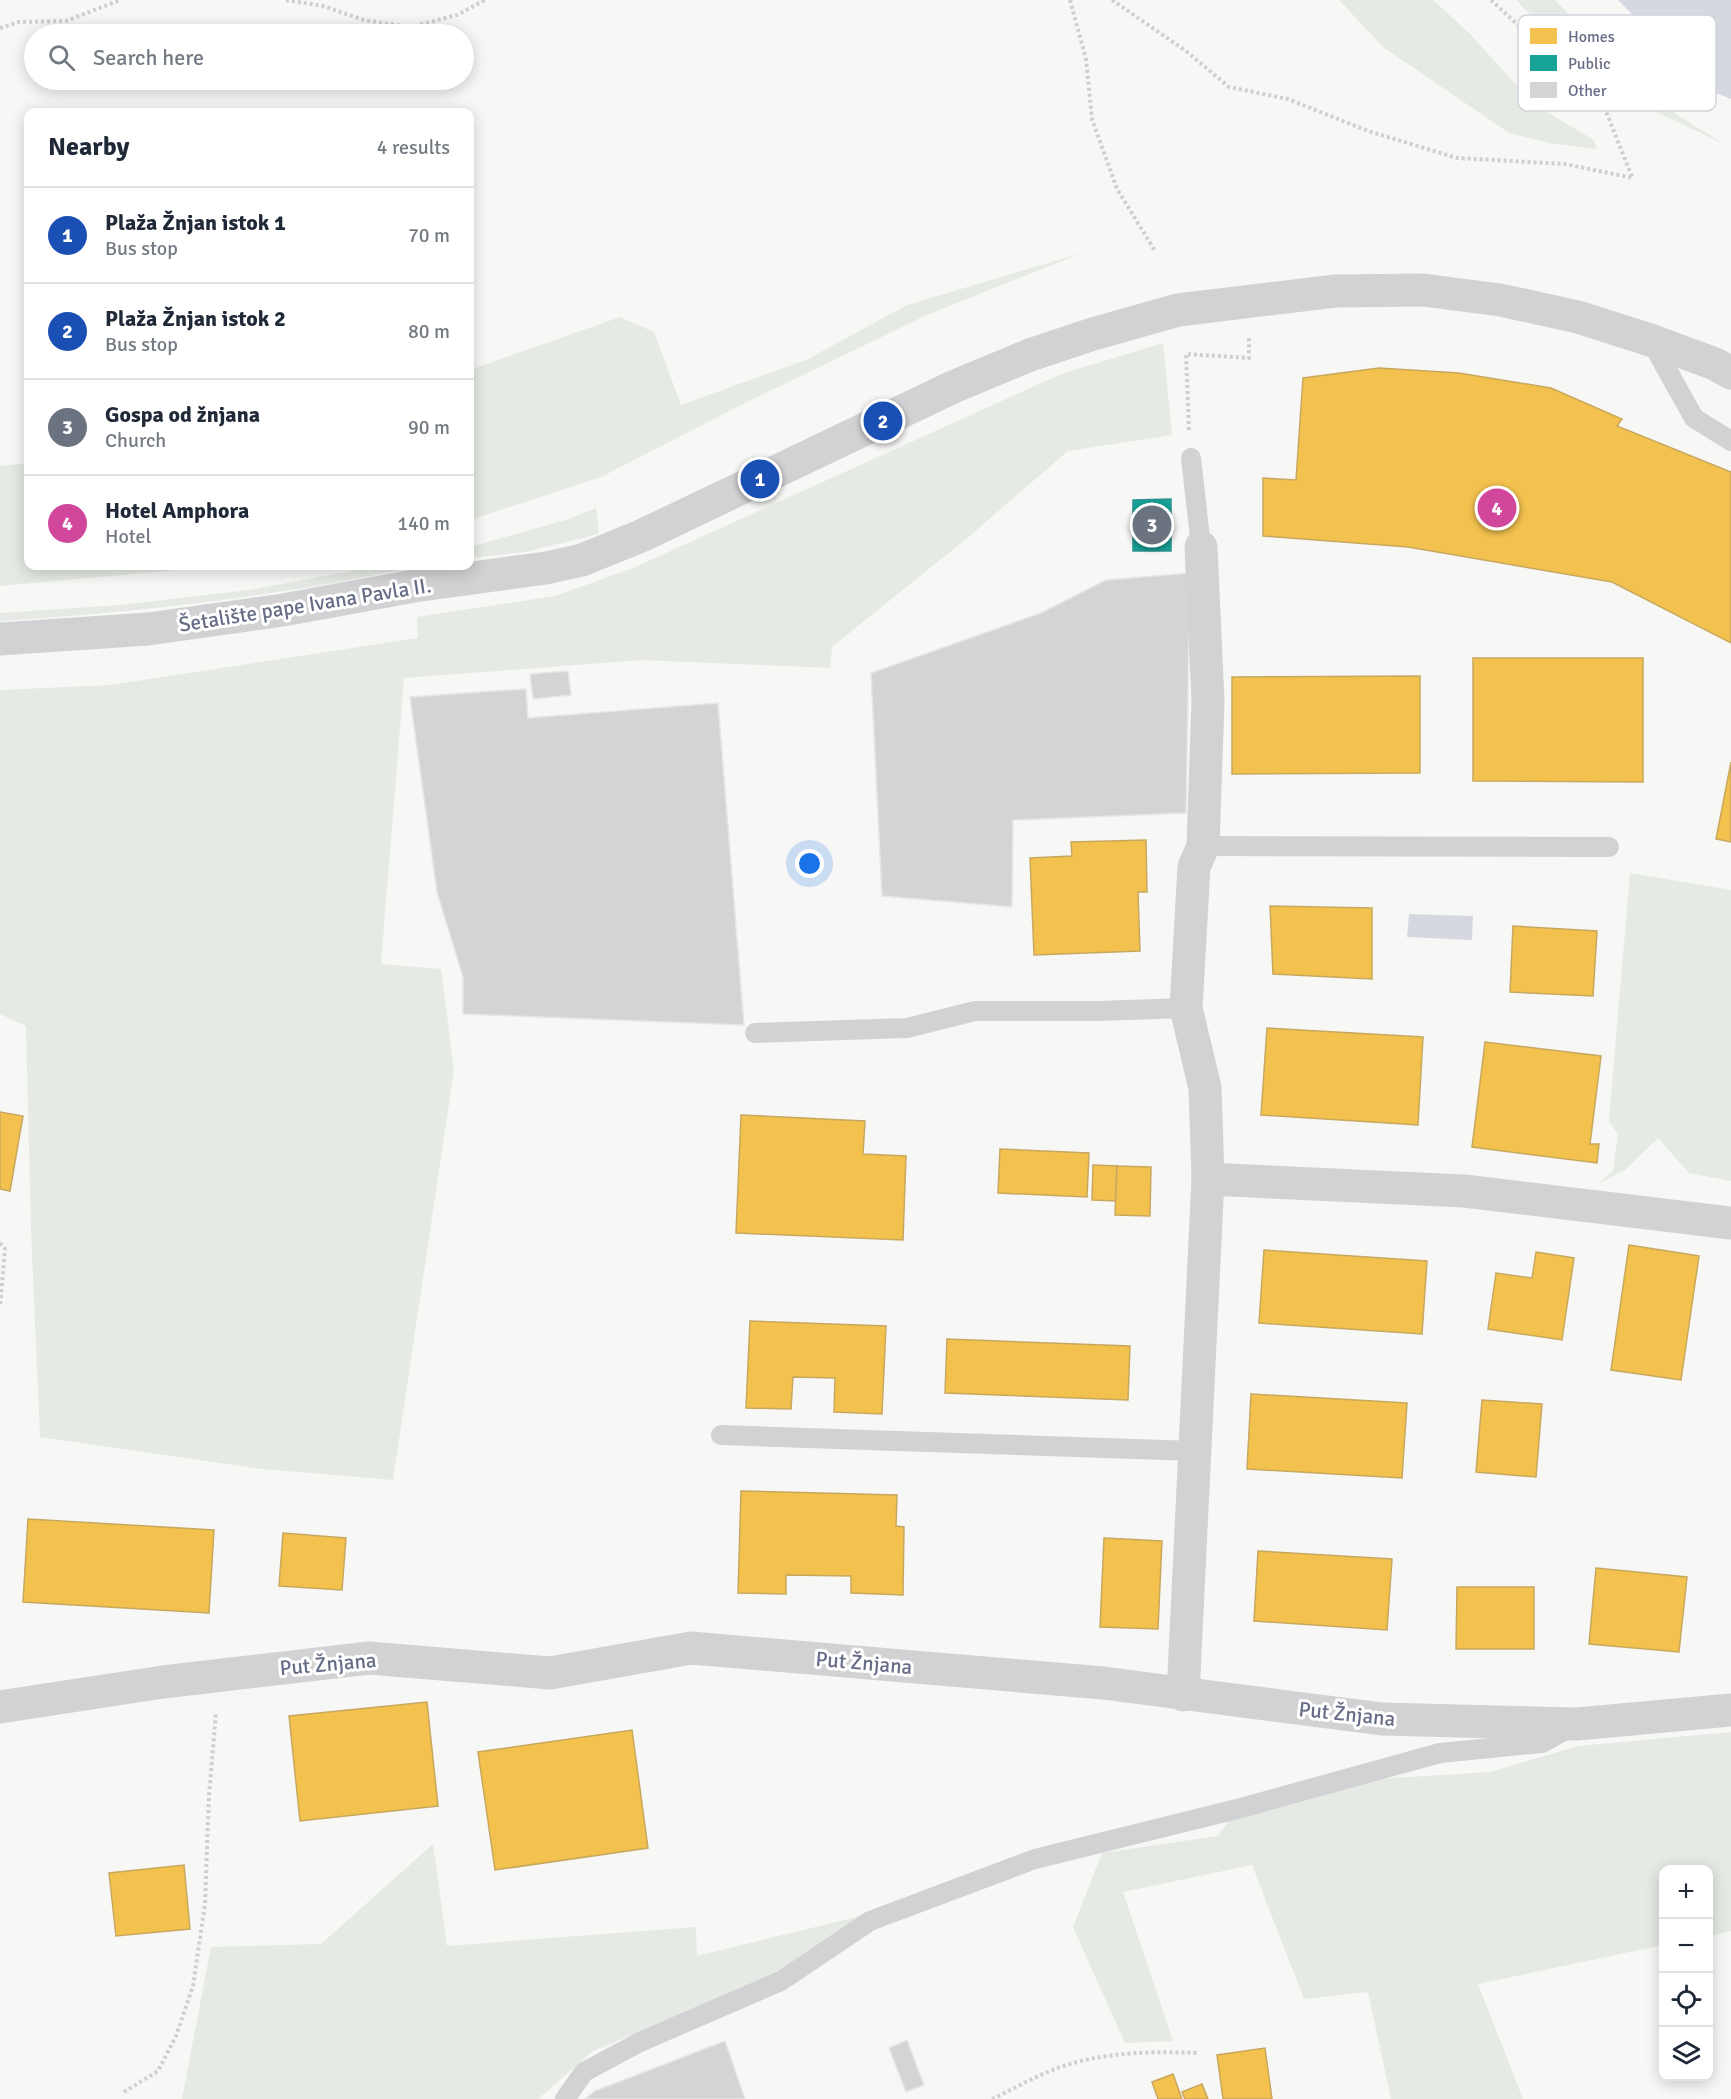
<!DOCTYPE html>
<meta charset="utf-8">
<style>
body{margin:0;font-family:Signika,sans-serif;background:#f2f2f3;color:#1f2937}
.controls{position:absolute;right:18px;bottom:18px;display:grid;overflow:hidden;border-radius:12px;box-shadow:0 3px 15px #0003}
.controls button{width:54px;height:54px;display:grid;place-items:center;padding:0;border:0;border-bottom:2px solid #e0e1e3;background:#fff;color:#1f2937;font:30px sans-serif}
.you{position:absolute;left:810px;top:864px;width:21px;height:21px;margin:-15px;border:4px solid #fff;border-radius:50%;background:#1a73e8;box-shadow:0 0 0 9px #1a73e833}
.badge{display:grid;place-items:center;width:39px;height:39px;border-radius:50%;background:#111827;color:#fff;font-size:20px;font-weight:700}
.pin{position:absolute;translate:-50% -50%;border:3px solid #fff;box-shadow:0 2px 6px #0006}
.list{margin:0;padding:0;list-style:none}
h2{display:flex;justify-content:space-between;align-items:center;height:78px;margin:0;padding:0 24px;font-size:26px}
h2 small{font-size:20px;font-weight:400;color:#747a83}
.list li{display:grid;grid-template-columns:39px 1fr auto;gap:18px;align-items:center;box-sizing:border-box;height:96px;padding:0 24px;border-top:2px solid #e0e1e3}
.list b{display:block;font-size:22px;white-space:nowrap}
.list p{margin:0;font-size:20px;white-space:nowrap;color:#747a83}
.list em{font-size:20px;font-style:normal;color:#747a83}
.icon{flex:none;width:33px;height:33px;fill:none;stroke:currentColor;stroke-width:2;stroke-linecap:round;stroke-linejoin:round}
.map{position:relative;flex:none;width:1731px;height:2099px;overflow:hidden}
.search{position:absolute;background:#fff;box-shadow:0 3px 15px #0003;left:24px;top:24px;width:450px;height:66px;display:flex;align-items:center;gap:15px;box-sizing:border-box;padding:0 21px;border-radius:33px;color:#747a83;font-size:22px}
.panel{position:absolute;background:#fff;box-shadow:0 3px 15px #0003;left:24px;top:108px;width:450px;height:462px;border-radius:12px}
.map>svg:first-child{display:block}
.green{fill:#e5eae4}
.water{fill:#d5d8de}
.pier{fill:#f7f7f6}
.homes{fill:#f2c14e;stroke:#c8a85f;stroke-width:1.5}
.public{fill:#17a398;stroke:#2f9393;stroke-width:1.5}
.building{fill:#d4d4d5;stroke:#e6e6e6;stroke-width:1.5}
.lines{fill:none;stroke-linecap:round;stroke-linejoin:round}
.path{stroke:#cfcfd0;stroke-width:4;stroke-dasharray:3 3;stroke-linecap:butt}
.service{stroke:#d2d2d4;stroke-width:20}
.minor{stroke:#d2d2d4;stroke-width:33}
.labels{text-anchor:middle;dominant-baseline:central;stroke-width:6;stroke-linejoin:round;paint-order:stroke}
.street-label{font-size:21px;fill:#676d86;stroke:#fff}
.key{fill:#fff;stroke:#d1d3db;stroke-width:1.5}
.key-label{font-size:16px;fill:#676d86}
</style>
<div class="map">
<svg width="1731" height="2099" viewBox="0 0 1731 2099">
<rect width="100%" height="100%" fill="#f7f7f6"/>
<!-- green -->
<g class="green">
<path d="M1339 0H1433L1469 33 1534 104 1594 140 1596 149 1550 143 1509 133 1383 47Z"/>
<path d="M1516 0H1555L1652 99 1724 144 1633 101 1549 33Z"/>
<path d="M1082 253 927 315 745 403 601 477 470 520V370L620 317 654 332 681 405 808 359 907 305Z"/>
<path d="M1163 343 1172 435 1068 451 966 539 832 647 830 668 642 660 404 678 381 964 441 969 454 1070 393 1480 262 1469 40 1437 31 1231 26 1026 0 1014V690L110 685 418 638 417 617 555 596 633 568 1061 374Z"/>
<path d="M28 463V566H221L0 586V466Z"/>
<path d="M596 508 599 534 525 552 470 558V547L569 519Z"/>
<path d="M380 566H425C385 572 345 582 304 588 203 604 102 615 0 621V613L120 605 249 590Z"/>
<path d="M1630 873 1731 890V1181L1689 1173 1658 1138 1625 1170 1599 1183 1613 1171 1618 1134 1609 1121Z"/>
<path d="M1731 1732V1931L1709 1936 1708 1870H1664L1663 1945 1478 1984 1523 2099H1391L1368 1992 1304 1999 1252 1865 1123 1892 1173 2041 1125 2043 1073 1927 1102 1853 1218 1836 1241 1804 1378 1779 1490 1772 1578 1746Z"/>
<path d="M433 1844 447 1946 696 1927 697 1956 873 1913 777 1974 593 2051 538 2099H182L211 1947 321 1944Z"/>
</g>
<!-- water -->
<g class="water">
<path d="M1618 0H1731V99L1705 89Z"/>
<path d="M1409 914 1473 916 1472 940 1407 937Z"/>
</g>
<!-- pier -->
<path class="pier" d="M1615 0H1618L1705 89 1731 99V102L1703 92Z"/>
<!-- homes -->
<g class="homes">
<path d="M1379 368 1459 373 1551 388 1622 419 1617 426 1731 472V643L1612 582 1408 547 1263 536V478L1296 480 1303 378Z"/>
<path d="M1473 658H1643V782L1473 781Z"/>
<path d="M1420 676V773L1232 774V677Z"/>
<path d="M1731 762V842L1716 839Z"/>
<path d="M1146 840 1147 892H1138L1140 951 1034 955 1030 858 1072 856 1071 842Z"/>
<path d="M1270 906 1372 908V979L1273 974Z"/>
<path d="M1513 926 1597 931 1593 996 1510 992Z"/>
<path d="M1267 1028 1423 1037 1418 1125 1261 1115Z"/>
<path d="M1485 1042 1601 1056 1590 1144H1599L1597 1163 1472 1147Z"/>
<path d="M0 1112 23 1116 10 1191 0 1189Z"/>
<path d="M741 1115 865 1121 863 1154 906 1156 903 1240 736 1233Z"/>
<path d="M1000 1149 1089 1153 1087 1197 998 1193Z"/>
<path d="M1093 1165 1117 1166 1116 1201 1092 1200Z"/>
<path d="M1117 1166 1151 1167 1150 1216 1115 1215Z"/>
<path d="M1629 1245 1699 1256 1681 1380 1611 1370Z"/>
<path d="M1264 1250 1427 1261 1422 1334 1259 1323Z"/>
<path d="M1536 1252 1574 1258 1562 1340 1488 1329 1496 1273 1532 1278Z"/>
<path d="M750 1321 886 1326 882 1414 834 1412 835 1378 793 1377 791 1409 746 1408Z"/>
<path d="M947 1339 1130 1346 1128 1400 945 1393Z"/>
<path d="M1251 1394 1407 1403 1402 1478 1247 1469Z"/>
<path d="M1482 1400 1542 1404 1536 1477 1476 1472Z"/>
<path d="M741 1491 897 1495 896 1526 904 1527 903 1595 851 1593V1576L786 1575V1594L738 1593Z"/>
<path d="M28 1519 214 1530 209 1613 23 1602Z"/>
<path d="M283 1533 346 1538 342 1590 279 1586Z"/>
<path d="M1104 1538 1162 1541 1158 1629 1100 1627Z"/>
<path d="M1258 1551 1392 1559 1387 1630 1254 1621Z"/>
<path d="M1596 1568 1687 1577 1679 1652 1589 1644Z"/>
<path d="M1457 1587H1534V1649H1456Z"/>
<path d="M427 1702 438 1806 300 1821 289 1716Z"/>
<path d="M632 1730 648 1848 495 1870 478 1752Z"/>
<path d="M184 1865 190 1929 116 1936 109 1873Z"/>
<path d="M1265 2048 1272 2099H1223L1217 2055Z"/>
<path d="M1173 2074 1182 2099H1158L1152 2082Z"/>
<path d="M1202 2084 1208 2099H1185L1182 2092Z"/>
</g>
<!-- public -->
<path class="public" d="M1171 499V551H1133V500Z"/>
<!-- building -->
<g class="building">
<path d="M1190 573 1186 813 1013 820 1012 907 882 896 871 673 1041 613 1106 580Z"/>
<path d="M568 671 571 695 533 699 530 674Z"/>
<path d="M526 689 528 718 718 703 744 1025 463 1014V977L437 892 410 697Z"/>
<path d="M907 2040 924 2085 906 2092 889 2048Z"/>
<path d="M725 2041 745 2099H585L595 2091Z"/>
</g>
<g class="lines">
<!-- path -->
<g class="path">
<path d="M286 0 323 6 364 20 411 27 457 15 485 0"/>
<path d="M1070 0 1086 59 1092 119 1117 189 1155 251"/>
<path d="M1112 0 1186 51 1229 87 1288 99 1368 131 1457 158 1565 164 1633 178"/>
<path d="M1491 0 1603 104 1632 177"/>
<path d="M0 28 19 22 66 21 120 0"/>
<path d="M1189 430 1186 354 1249 358V337"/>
<path d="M0 1243 5 1249 0 1306"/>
<path d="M124 2092 158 2071 176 2036 193 1986 205 1904 209 1796 216 1712"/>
<path d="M992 2099C1013 2089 1034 2077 1055 2069 1100 2052 1151 2051 1198 2053"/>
</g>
<!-- service -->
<g class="service">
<path d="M1651 341 1694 418 1731 441"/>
<path d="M1191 458 1201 547"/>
<path d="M1203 846 1609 847"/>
<path d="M755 1033 907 1028 975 1011H1098L1186 1008"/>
<path d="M721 1435 1194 1451"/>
<path d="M565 2099 584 2072 640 2042 781 1981 870 1921 1035 1859 1241 1808 1440 1753 1542 1743 1569 1728"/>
</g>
<!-- minor -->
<g class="minor">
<path d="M0 639 148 629 283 610 414 586 546 568 582 560 641 536 953 387 1030 355 1093 334 1178 310 1336 291 1423 290 1500 300 1578 317 1650 340 1715 364 1731 373"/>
<path d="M1208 1179 1464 1191 1731 1223"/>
<path d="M1183 1695 1208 1179 1205 1088 1186 1008 1194 867 1203 846 1208 701 1201 547"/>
<path d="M0 1707 163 1682 369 1658 550 1673 691 1648 1103 1683 1382 1719 1577 1724 1731 1710"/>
</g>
</g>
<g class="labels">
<!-- street labels -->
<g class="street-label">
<text transform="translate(305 605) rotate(-9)">Šetalište pape Ivana Pavla II.</text>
<text transform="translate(864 1663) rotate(5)">Put Žnjana</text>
<text transform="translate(328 1664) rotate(-5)">Put Žnjana</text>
<text transform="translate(1347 1714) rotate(6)">Put Žnjana</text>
</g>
</g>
<!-- legend -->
<rect x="1518" y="15" width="198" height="96" rx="9" class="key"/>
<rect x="1530" y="28" width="27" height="16" fill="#f2c14e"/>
<rect x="1530" y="55" width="27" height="16" fill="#17a398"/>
<rect x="1530" y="82" width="27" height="16" fill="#d4d4d5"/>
<g class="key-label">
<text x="1568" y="42">Homes</text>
<text x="1568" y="69">Public</text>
<text x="1568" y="96">Other</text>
</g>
</svg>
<div class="controls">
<button>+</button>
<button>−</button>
<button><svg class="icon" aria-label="locate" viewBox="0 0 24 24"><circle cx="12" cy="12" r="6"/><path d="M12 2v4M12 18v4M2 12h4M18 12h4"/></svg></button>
<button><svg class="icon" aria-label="layers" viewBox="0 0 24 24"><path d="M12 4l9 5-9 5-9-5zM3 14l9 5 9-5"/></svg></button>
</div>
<div class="you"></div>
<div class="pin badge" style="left:760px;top:479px;background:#1a4fb4">1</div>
<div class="pin badge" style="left:883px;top:421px;background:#1a4fb4">2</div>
<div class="pin badge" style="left:1152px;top:525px;background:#6b7280">3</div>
<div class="pin badge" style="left:1497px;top:508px;background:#d1479c">4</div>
<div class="search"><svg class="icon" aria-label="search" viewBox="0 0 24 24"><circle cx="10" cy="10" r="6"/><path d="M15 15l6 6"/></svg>Search here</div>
<section class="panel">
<h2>Nearby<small>4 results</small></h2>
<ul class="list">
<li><span class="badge" style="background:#1a4fb4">1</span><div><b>Plaža Žnjan istok 1</b><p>Bus stop</p></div><em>70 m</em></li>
<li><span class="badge" style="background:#1a4fb4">2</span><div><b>Plaža Žnjan istok 2</b><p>Bus stop</p></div><em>80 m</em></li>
<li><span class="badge" style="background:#6b7280">3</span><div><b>Gospa od žnjana</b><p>Church</p></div><em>90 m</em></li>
<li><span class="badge" style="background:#d1479c">4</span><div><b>Hotel Amphora</b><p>Hotel</p></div><em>140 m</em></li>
</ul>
</section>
</div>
